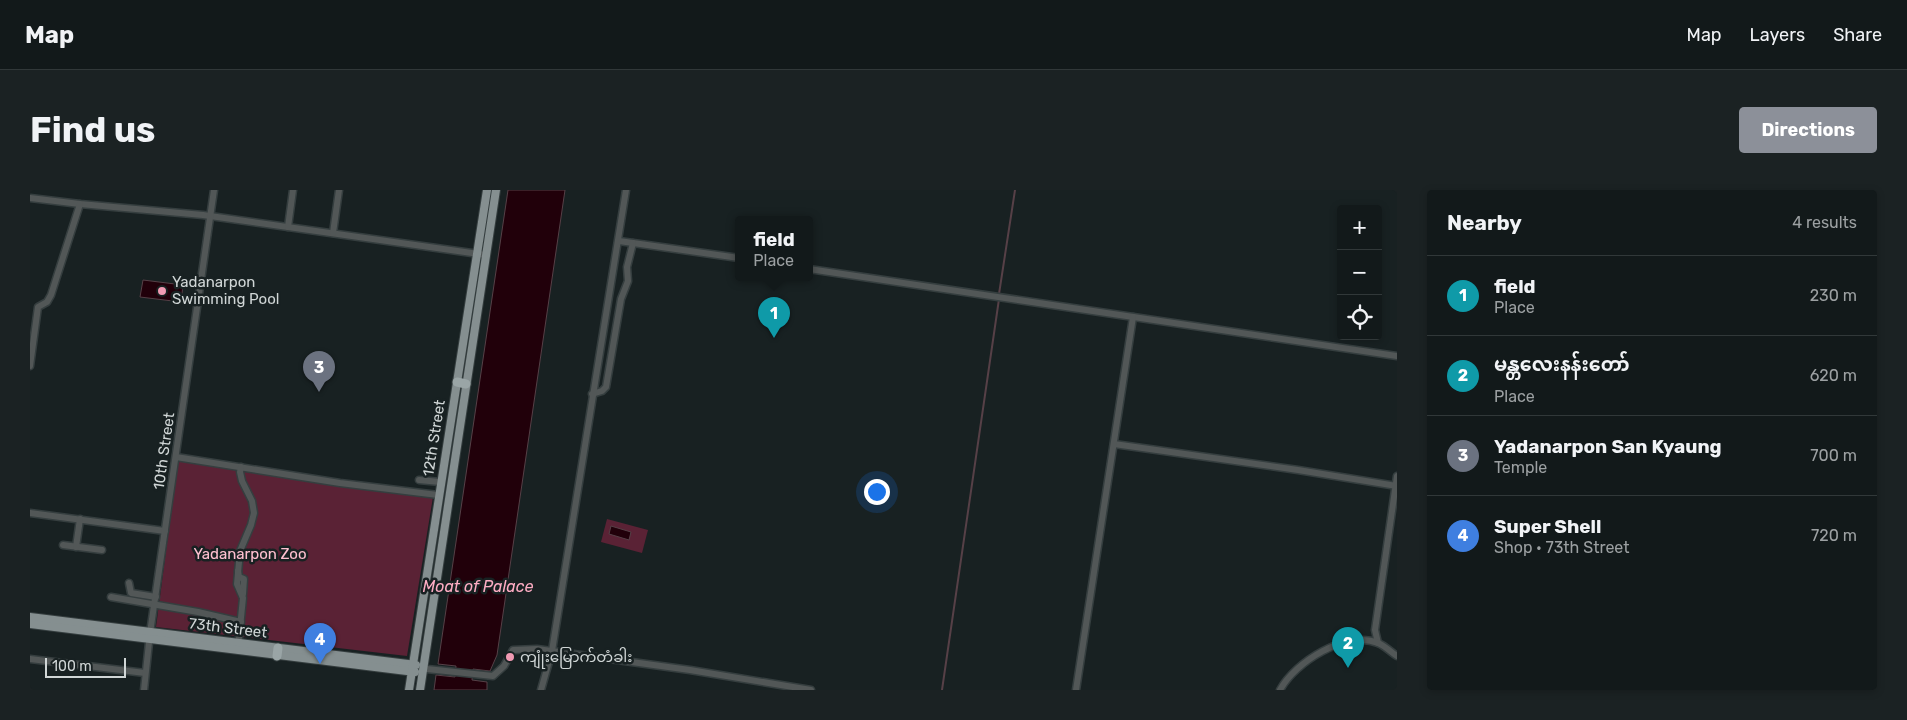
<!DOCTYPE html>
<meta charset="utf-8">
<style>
body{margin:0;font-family:Rubik,"Noto Sans Myanmar",sans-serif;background:#1b2223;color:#f1f3f6}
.controls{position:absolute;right:15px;top:15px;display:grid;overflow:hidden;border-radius:5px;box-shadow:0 2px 8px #0003}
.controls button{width:45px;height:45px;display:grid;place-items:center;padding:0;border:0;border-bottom:1px solid #313839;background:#12191a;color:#f1f3f6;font:25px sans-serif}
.scale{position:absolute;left:15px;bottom:12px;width:81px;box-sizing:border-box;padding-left:5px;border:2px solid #d0d6d6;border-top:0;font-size:14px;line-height:18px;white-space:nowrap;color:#d0d6d6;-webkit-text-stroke:4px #182122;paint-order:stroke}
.you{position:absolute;left:846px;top:301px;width:18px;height:18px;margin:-12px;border:4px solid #fff;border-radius:50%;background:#1a73e8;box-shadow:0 0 0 8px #1a73e833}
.badge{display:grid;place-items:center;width:32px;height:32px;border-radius:50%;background:#8c9099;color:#fff;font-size:16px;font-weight:700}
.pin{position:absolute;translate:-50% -41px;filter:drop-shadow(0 1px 2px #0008)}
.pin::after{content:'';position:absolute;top:26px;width:18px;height:15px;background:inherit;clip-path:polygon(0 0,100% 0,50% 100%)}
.popup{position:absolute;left:705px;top:26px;width:78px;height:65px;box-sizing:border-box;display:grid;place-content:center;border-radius:5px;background:#12191a;filter:drop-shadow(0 1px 4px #0005);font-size:16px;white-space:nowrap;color:#9ca0a2}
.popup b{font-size:19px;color:#f1f3f6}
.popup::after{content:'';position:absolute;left:50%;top:100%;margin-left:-10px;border:10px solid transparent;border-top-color:#12191a}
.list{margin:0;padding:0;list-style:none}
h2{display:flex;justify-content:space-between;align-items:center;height:65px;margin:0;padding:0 20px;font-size:21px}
h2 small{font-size:16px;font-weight:400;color:#9ca0a2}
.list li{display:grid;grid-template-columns:32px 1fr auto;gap:15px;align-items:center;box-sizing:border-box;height:80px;padding:0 20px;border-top:1px solid #313839}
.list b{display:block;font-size:19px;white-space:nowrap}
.list p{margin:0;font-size:16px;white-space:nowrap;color:#9ca0a2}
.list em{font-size:16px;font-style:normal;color:#9ca0a2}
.icon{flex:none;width:28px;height:28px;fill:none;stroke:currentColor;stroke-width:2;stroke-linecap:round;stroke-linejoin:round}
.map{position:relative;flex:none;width:1367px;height:500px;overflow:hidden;border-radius:5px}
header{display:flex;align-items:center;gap:30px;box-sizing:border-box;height:70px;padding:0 25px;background:#12191a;border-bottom:1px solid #313839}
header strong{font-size:24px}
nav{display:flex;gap:28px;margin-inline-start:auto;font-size:18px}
.intro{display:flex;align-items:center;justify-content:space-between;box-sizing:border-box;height:120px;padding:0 30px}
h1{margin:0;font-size:35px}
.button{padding:12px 22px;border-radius:5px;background:#8c9099;color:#fff;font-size:18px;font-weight:700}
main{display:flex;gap:30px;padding:0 30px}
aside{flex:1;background:#12191a;border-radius:5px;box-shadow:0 2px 8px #0003}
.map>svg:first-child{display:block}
.green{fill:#5a2235}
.water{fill:#21000a;stroke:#564047}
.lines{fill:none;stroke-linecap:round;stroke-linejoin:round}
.stream{stroke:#564047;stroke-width:2}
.minor-casing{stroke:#353e3f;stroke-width:9}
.major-casing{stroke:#353e3f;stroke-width:10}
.highway-casing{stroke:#353e3f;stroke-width:11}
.minor{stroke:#525757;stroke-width:6}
.major{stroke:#858f90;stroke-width:8}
.highway{stroke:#9aa5a6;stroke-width:9}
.poi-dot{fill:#f19ab3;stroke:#182122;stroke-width:2}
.labels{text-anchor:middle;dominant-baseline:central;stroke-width:5;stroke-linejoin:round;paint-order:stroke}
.poi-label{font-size:15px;fill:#d0d6d6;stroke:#182122;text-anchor:start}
.street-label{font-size:15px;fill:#d0d6d6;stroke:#182122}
.park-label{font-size:15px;fill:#fec0d0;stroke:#182122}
.water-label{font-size:16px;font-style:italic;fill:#feadc4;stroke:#182122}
</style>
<header>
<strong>Map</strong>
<nav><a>Map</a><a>Layers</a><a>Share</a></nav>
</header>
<div class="intro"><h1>Find us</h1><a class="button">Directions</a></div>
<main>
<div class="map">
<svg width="1367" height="500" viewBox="0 0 1367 500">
<rect width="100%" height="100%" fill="#182122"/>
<!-- green -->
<g class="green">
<path d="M148 269 403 307 377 466 126 437Z"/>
<path d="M577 329 618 340 612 363 571 352Z"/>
</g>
<!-- water -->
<g class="water">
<path d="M478 0H535L467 465 460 481 443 479 442 490 457 492V500H404L406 485 425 487 426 476 408 474Z"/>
<path d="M113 90 153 95 151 112 110 107Z"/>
<path d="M581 336 601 342 599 350 579 344Z"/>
</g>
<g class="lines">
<!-- stream -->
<g class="stream">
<path d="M969 104 985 0"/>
<path d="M912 500 969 109"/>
</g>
<!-- minor casing -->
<g class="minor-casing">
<g id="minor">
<path d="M0 8 50 14 173 25 456 65"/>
<path d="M258 37 263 0"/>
<path d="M303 43 309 0"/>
<path d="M589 51 709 68"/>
<path d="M779 79 1367 166"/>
<path d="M0 176 8 117 17 112 21 105 50 14"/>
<path d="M562 204 572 201 576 197 591 109 598 91 597 77 603 53"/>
<path d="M1084 254 1268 280 1367 296"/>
<path d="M146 267 310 293 408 305"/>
<path d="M389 290 410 292"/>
<path d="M0 323 135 341"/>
<path d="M33 355 72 360"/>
<path d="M46 357 50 329"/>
<path d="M208 381 209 387 214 389 213 404"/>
<path d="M99 393 101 403 126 407"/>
<path d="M81 407 168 422 211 432"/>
<path d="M1348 453 1345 440 1367 286"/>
<path d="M208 457 213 408 207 394 210 361 221 335 224 323 222 311 212 291 210 282 211 277"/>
<path d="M0 469 115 483"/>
<path d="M393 476 397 479 463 486 474 476 483 460 507 459 660 480 781 500"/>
<path d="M114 500 120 443 184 0"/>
<path d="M511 500 522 461 596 0"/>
<path d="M1046 500 1103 127"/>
<path d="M1250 500C1265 472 1316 440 1348 453 1355 456 1361 462 1367 466"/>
</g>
</g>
<!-- major casing -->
<g class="major-casing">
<g id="major">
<path d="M0 427 386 475"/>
<path d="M0 434 385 482"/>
<path d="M379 500 457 0"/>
<path d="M390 500 466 0"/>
</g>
</g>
<!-- highway casing -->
<g class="highway-casing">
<g id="highway">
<path d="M427 192 436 194"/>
<path d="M247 466 248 458"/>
</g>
</g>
<!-- minor -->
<use href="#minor" class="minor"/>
<!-- major -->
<use href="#major" class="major"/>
<!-- highway -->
<use href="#highway" class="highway"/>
</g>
<!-- markers -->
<g class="poi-dot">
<circle cx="132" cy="101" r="5"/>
<circle cx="480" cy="467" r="5"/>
</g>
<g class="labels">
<!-- poi labels -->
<g class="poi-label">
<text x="142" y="92">Yadanarpon<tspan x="142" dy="17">Swimming Pool</tspan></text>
<text x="490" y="467">ကျုံးမြောက်တံခါး</text>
</g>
<!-- street labels -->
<g class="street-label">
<text transform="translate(404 248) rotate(-81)">12th Street</text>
<text transform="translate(134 261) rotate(-82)">10th Street</text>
<text transform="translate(198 438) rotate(7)">73th Street</text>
</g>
<!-- park labels -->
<g class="park-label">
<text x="220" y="364">Yadanarpon Zoo</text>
</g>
<!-- water labels -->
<g class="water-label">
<text x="448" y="396">Moat of Palace</text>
</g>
</g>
</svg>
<div class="controls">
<button>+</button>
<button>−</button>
<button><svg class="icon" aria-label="locate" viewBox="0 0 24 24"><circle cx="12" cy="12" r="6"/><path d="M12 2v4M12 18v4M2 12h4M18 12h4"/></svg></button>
</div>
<div class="scale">100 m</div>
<div class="you"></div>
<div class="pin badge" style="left:744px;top:148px;background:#0f9aa8">1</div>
<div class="popup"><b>field</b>Place</div>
<div class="pin badge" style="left:1318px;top:478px;background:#0f9aa8">2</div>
<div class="pin badge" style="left:289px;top:202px;background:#6b7280">3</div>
<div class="pin badge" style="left:290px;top:474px;background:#3f7fe0">4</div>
</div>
<aside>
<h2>Nearby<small>4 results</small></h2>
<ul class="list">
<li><span class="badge" style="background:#0f9aa8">1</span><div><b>field</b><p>Place</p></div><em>230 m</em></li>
<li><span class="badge" style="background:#0f9aa8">2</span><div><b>မန္တလေးနန်းတော်</b><p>Place</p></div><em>620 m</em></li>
<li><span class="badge" style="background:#6b7280">3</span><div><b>Yadanarpon San Kyaung</b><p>Temple</p></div><em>700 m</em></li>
<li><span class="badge" style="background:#3f7fe0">4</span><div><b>Super Shell</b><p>Shop · 73th Street</p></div><em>720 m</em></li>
</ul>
</aside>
</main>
